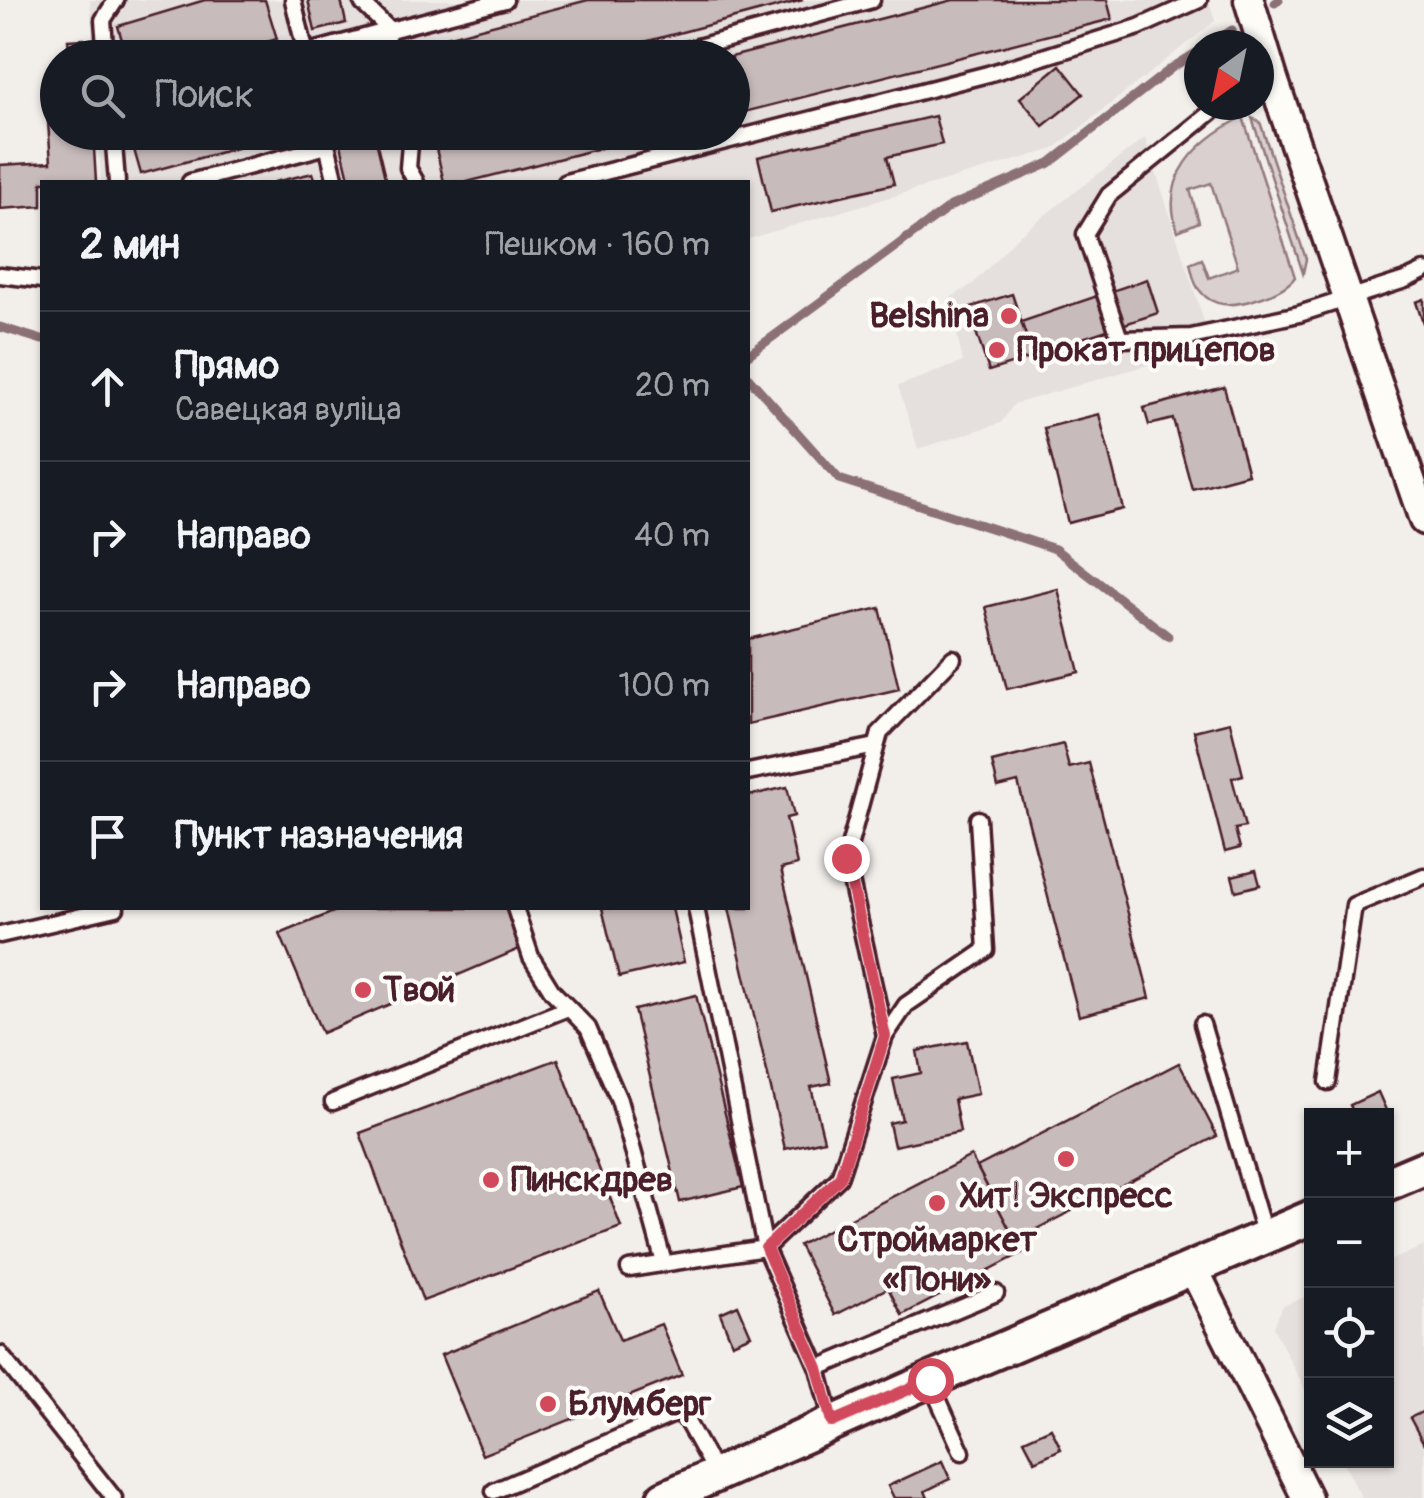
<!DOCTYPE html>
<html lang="ru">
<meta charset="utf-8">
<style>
body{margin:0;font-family:Pangolin,sans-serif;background:#20242c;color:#f1f3f6}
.controls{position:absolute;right:30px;bottom:30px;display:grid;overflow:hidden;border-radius:0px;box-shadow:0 2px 8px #0004}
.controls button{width:90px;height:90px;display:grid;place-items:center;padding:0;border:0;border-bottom:2px solid #363941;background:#171b24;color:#f1f3f6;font:50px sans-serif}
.compass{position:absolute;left:1184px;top:30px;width:90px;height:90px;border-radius:50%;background:#171b24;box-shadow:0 2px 8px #0004;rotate:213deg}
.stop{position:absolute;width:30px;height:30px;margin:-22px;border:8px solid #d1495b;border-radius:50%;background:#fff}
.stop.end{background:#d1495b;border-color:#fff;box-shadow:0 2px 10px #0008}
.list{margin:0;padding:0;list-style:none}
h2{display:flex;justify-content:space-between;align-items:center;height:130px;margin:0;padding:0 40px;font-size:42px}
h2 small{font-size:32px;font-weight:400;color:#9ea1a6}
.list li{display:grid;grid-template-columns:65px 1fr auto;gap:30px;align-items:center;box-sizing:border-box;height:150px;padding:0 40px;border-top:2px solid #363941}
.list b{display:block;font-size:38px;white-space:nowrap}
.list p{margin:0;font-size:32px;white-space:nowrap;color:#9ea1a6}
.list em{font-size:32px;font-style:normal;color:#9ea1a6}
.icon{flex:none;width:55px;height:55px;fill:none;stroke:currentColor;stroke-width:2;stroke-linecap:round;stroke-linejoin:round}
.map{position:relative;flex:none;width:1424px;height:1498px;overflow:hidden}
.search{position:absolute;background:#171b24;box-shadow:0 2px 8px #0004;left:40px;top:40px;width:710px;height:110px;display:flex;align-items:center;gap:25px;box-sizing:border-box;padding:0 35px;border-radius:55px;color:#9ea1a6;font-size:38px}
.panel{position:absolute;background:#171b24;box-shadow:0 2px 8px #0004;left:40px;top:180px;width:710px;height:730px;border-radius:0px}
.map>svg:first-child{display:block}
.built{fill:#e5dfdd}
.grass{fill:#d9d0cf;stroke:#92787d;stroke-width:2.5}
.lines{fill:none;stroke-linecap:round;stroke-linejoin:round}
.stream{stroke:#8b6f75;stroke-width:9}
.building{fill:#c8bbbb;stroke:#4a1f2b;stroke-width:2.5}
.service-casing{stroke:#4a1f2b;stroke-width:21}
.minor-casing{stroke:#4a1f2b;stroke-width:35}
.tertiary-casing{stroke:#4a1f2b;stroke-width:40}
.service{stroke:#fdfcf7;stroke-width:14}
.minor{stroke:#fdfcf7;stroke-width:28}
.tertiary{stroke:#fdfcf7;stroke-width:32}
.route{stroke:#d1495b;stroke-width:12}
.poi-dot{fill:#d1495b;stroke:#fdfcf7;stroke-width:4}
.labels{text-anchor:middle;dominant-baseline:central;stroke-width:8;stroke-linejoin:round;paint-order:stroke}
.poi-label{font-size:35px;font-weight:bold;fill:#4a1f2b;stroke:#fdfcf7;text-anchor:start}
</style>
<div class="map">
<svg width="1424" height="1498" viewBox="0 0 1424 1498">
<rect width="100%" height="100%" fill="#f2efeb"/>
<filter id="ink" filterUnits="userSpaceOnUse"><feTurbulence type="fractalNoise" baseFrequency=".01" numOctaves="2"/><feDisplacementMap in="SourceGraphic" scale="20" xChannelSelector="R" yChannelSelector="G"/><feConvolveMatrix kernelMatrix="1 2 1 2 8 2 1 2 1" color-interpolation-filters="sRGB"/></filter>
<g filter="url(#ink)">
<!-- built -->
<g class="built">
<path d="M90 0H1209L1215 21 1054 149 748 239V182H101L98 133 732 132V58L94 57Z"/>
<path d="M1145 138 1212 346 1014 404 1001 423 918 449 898 386 963 362 949 299 973 284 1019 235Z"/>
<path d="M1424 1246V1498H1362L1342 1461 1386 1460 1387 1262Z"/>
<path d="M1311 1294V1402L1273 1327 1283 1306Z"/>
</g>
<!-- grass -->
<g class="grass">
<path d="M1243 117 1295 277C1284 293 1242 306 1223 304 1215 303 1207 299 1202 293 1194 286 1193 274 1190 264L1202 259 1209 278 1238 267 1211 183 1190 190 1199 222 1178 231C1158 177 1198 140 1243 117Z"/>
<path d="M1252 118 1260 122 1306 259 1303 273Z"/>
</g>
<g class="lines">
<!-- stream -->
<g class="stream">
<path d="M1275 3 1279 0"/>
<path d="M1208 45 1232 30"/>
<path d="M0 327 42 340"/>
<path d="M748 355 951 206 1050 163 1173 67 1199 51"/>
<path d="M748 377 839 479 1055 549 1168 636"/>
</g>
</g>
<!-- building -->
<g class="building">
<path d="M205 0H265L277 39 213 58H127L118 26Z"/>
<path d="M308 0H341L346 23 315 31Z"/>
<path d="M588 0H803L584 58H418L415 45Z"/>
<path d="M953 0H1107L1112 19 732 115V58H727Z"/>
<path d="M84 39 86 58H70L68 40Z"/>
<path d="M1060 65 1083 94 1043 126 1020 98Z"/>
<path d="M935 116 942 144 887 157 894 184 771 212 758 157Z"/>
<path d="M58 121V132H93L96 182H42V206L0 209V165L51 162 48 122Z"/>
<path d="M129 132H295L141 174Z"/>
<path d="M338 132H374L386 182H350Z"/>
<path d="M432 132H664L467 182H444Z"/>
<path d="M313 173 316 182H274Z"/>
<path d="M1147 279 1158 313 1032 355 1021 322Z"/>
<path d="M1012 294 1033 357 989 371 968 308Z"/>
<path d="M1424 299V323H1423L1416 302Z"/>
<path d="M1224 387 1248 474 1192 489 1173 419 1149 425 1144 408Z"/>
<path d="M1099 414 1123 509 1068 523 1044 428Z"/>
<path d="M1058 589 1079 672 1007 689 986 607Z"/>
<path d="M880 608 899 689 748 724V639Z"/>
<path d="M1230 722 1243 775 1232 778 1245 827 1235 829 1240 848 1225 852 1194 731Z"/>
<path d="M1063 744 1069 768 1089 763 1150 998 1079 1016 1018 782 998 787 992 762Z"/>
<path d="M787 787 794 816 786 818 797 865 781 869 831 1083 811 1087 824 1140 785 1149 729 908H748V796Z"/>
<path d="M1256 870 1260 885 1236 891 1232 876Z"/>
<path d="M343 908H507L524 947 322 1033 280 934Z"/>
<path d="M602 908H672L684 962 619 977Z"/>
<path d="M696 995 743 1187 680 1202 634 1010Z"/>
<path d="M967 1041 978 1094 954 1099 960 1132 894 1146 889 1123 902 1120 893 1079 921 1073 917 1051Z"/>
<path d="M558 1059 621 1227 423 1301 360 1133Z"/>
<path d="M1179 1063 1217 1136 1015 1240 977 1167Z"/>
<path d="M1378 1092 1389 1117 1355 1116 1350 1105Z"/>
<path d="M971 1156 1022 1253 902 1315 888 1288 835 1315 799 1245Z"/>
<path d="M599 1291 620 1340 661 1324 682 1375 482 1455 441 1355Z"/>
<path d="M738 1305 751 1335 732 1343 720 1313Z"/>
<path d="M1424 1411V1444L1410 1418Z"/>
<path d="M1051 1428 1061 1449 1035 1461 1024 1440Z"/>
<path d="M942 1461 950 1479 925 1491 928 1498H894L888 1486Z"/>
</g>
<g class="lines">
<!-- service casing -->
<g class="service-casing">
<g id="service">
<path d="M293 0 307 58"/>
<path d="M106 58 103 20 116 0"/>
<path d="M288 58 390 30 363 4 361 0"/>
<path d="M382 58 380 49 390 30 505 0"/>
<path d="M657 58 872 0"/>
<path d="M1220 105 1109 195 1085 234 1120 339 1191 337 1299 314 1405 280 1424 271"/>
<path d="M113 132 117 182"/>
<path d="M324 132 336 182"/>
<path d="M411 132 408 168 416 182"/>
<path d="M190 182 327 146"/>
<path d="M566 182 988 74 1139 27 1199 0"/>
<path d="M0 275 42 280"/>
<path d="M748 772 876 746"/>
<path d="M515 908 531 957 552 991 588 1028 619 1100 664 1263"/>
<path d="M0 935 116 908"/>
<path d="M1202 1024 1265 1236"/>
<path d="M885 1036 906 1005 986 950 978 819"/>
<path d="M1328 1082 1354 905 1424 876"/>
<path d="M333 1102 568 1008"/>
<path d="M629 1269 765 1248 696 908"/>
<path d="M0 1354 114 1498"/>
<path d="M818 1368 996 1293"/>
<path d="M930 1381 962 1452"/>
<path d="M832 1422 818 1368 765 1248 839 1178 885 1036 846 858 880 733 953 658"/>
<path d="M494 1491 681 1411 716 1474"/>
</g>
</g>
<!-- minor casing -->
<g class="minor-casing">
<g id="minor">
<path d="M1249 0 1273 79 1424 520"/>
<path d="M1193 1268 1307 1498"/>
</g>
</g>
<!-- tertiary casing -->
<g class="tertiary-casing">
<g id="tertiary">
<path d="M1386 1184 1424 1168"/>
<path d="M664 1498 930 1380 1312 1217"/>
</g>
</g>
<!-- service -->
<use href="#service" class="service"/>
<!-- minor -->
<use href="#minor" class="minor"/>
<!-- tertiary -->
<use href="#tertiary" class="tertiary"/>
</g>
</g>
<g class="lines" filter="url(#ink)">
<!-- route -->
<path class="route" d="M846 858 885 1036 840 1178 766 1248 818 1368 832 1422 930 1380"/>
</g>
<!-- markers -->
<g class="poi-dot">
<circle cx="1009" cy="316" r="10"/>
<circle cx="997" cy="350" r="10"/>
<circle cx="363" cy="990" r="10"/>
<circle cx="1066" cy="1159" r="10"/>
<circle cx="491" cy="1180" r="10"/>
<circle cx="937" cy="1203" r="10"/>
<circle cx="548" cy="1404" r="10"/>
</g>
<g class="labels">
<!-- poi labels -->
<g class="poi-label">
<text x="989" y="316" text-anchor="end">Belshina</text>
<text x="1017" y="350">Прокат прицепов</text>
<text x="383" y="990">Твой</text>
<text x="511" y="1180">Пинскдрев</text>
<text x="1066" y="1196" text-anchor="middle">Хит! Экспресс</text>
<text x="937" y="1240" text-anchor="middle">Строймаркет<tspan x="937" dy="40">«Пони»</tspan></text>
<text x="568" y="1404">Блумберг</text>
</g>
</g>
</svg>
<div class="controls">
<button>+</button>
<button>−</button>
<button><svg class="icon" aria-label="locate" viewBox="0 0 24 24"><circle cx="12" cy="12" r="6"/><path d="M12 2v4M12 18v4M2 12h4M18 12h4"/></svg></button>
<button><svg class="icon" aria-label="layers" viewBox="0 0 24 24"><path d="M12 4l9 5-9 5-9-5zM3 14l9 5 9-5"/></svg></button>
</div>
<svg class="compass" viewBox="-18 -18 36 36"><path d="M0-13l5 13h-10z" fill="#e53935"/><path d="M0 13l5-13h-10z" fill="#9ea1a6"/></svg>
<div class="stop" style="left:930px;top:1380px"></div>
<div class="stop end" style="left:846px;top:858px"></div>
<div class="search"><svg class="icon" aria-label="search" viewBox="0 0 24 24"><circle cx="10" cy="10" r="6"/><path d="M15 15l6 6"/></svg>Поиск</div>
<section class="panel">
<h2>2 мин<small>Пешком · 160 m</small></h2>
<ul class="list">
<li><svg class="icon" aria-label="ahead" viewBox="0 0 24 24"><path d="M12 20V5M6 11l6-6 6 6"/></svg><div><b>Прямо</b><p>Савецкая вуліца</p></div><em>20 m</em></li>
<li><svg class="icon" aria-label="right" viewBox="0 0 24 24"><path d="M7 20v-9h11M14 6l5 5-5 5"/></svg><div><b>Направо</b></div><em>40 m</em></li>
<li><svg class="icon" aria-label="right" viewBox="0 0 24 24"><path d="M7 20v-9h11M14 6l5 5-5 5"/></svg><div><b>Направо</b></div><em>100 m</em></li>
<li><svg class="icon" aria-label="arrive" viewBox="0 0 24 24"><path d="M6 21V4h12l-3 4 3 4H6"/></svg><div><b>Пункт назначения</b></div></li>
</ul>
</section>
</div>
